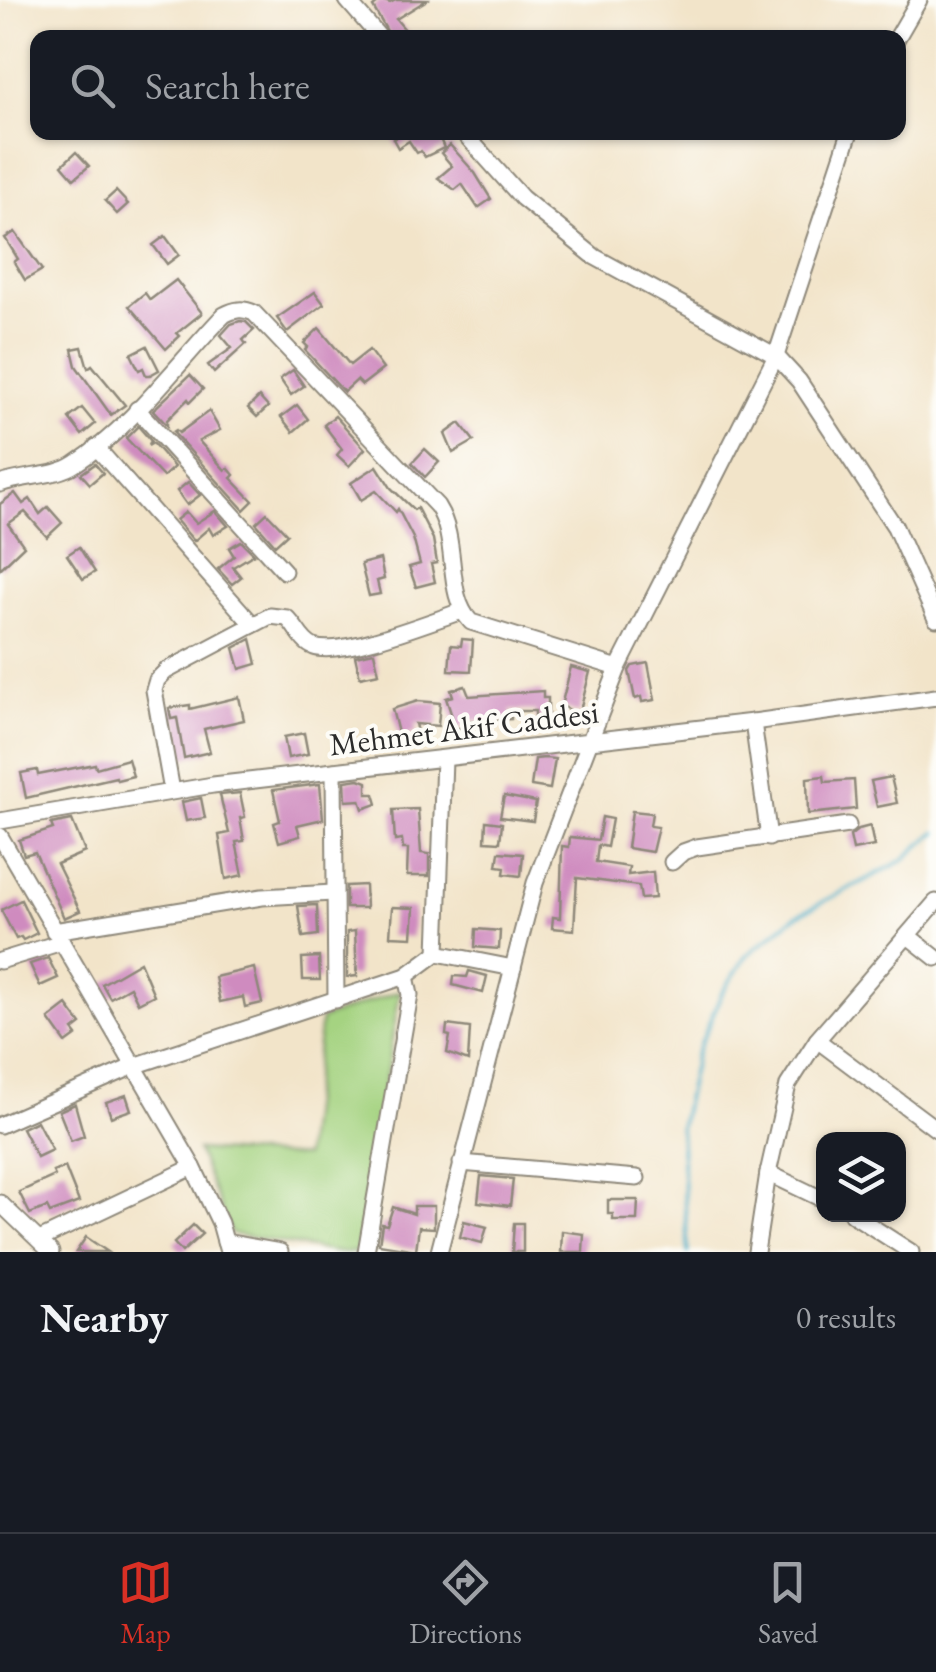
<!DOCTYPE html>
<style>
body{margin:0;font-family:"EB Garamond",serif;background:#242831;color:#f1f3f6}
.controls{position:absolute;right:30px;bottom:30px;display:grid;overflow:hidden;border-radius:20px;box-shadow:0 2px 8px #0004}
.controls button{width:90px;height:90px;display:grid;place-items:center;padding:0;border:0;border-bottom:2px solid #363941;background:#171b24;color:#f1f3f6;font:50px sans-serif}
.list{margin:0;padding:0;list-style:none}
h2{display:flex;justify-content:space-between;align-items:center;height:130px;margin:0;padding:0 40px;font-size:42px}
h2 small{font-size:32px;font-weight:400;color:#9ea1a6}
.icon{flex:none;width:55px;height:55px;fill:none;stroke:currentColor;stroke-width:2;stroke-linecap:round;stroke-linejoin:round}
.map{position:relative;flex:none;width:936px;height:1252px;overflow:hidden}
.search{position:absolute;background:#171b24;box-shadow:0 2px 8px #0004;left:30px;right:30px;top:30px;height:110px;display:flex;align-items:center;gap:25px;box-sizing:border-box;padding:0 35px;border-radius:20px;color:#9ea1a6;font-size:38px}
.sheet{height:280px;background:#171b24}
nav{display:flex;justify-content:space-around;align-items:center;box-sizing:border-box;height:140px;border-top:2px solid #363941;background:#171b24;font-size:28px;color:#9ea1a6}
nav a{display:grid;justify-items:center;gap:5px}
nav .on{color:#d93025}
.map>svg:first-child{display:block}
.green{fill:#a5d381;stroke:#687f56;stroke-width:2.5}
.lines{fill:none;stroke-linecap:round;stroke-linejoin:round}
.stream{stroke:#47acc6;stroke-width:4}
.building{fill:#cf8bbf}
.minor-casing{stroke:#8e887a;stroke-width:19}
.minor{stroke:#fff;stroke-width:15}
.labels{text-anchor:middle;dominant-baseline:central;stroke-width:8;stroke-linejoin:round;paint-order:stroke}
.street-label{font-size:32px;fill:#2b2b2b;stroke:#fdfcf7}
</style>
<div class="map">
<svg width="936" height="1252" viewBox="0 0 936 1252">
<rect width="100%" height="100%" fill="#fdfcf7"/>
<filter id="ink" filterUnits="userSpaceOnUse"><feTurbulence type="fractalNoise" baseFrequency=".01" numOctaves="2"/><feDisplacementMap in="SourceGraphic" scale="20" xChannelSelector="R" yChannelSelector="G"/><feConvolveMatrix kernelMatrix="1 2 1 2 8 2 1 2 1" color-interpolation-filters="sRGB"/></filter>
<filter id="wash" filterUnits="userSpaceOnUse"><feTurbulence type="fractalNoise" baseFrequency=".0048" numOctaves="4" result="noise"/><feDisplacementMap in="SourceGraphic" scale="40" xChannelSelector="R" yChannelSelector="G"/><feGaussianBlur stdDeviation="2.25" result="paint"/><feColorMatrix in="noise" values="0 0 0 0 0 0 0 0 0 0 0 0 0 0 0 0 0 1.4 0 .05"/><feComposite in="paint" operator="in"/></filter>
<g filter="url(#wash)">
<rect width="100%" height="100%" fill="#f2e4c9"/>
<!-- green -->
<path class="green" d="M400 991 357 1252H335L231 1234 197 1150 304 1157 321 1019Z"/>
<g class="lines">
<!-- stream -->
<path class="stream" d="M688 1252 680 1128 696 1054 722 993 747 955 796 916 902 861 936 832"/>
</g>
<g id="blocks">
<!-- building -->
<g class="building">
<path d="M381 0 390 3 396 0H427L396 19 412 38H391L373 7Z"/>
<path d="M405 132H437L444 148 425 157 421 151 417 153 409 141 398 148 393 139Z"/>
<path d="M450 145 475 173 491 199 478 208 462 184 455 190 438 178 452 166 441 153Z"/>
<path d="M76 152 89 166 74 179 62 165Z"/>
<path d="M116 191 128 204 117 214 105 201Z"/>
<path d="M15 232 42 270 25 280 14 262 18 259 5 238Z"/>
<path d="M165 236 179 255 167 264 153 245Z"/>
<path d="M176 280 202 313 177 333 180 336 166 349 129 306 145 293 150 300Z"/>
<path d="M315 292 324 304 287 332 277 318Z"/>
<path d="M240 321 246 322 254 330 243 340 246 344 214 373 208 365 232 348 221 335 231 324Z"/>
<path d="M319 328 350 365 369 350 383 369 362 385 357 380 344 392 305 350 308 347 304 343Z"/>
<path d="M147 346 159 370 150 375H146L143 368 139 370 131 354Z"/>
<path d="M82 347 88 368 92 365 125 405 111 415 76 366 72 349Z"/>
<path d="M293 370 304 386 291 395 280 379Z"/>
<path d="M190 375 203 389 190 402 188 399 167 420V425L153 410Z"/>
<path d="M259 397 268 407 257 417 248 408Z"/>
<path d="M297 405 308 419 293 432 281 417Z"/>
<path d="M82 408 95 424 82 435 69 418Z"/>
<path d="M209 411 220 430 199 441 225 470 228 468 234 475 231 478 253 501 244 510 173 432 176 430 179 433Z"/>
<path d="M335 416 365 449 349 466 337 455 342 449 324 425Z"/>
<path d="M460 423 474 441 453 453 445 434Z"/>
<path d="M138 426 151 441 148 446 153 443 174 467 163 477 126 438Z"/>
<path d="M425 449 439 462 425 477 412 463Z"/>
<path d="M95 464 103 473 90 484 81 474Z"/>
<path d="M377 466 391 488 414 510 417 508 433 539 437 563 431 564 435 582 416 587 409 567 420 564 413 538 398 509 396 512 376 491 361 500 351 483Z"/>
<path d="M188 482 200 495 187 505 177 491Z"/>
<path d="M15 493 23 504 30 499 40 514 48 507 62 523 47 537 25 512 8 524 24 546 0 569V504Z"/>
<path d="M215 511 228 526 213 535 209 528 194 541 176 520 186 512 196 523Z"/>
<path d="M267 513 287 534 275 545 256 523Z"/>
<path d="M241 541 254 554 233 567 241 577 232 584 218 569 234 556 229 548Z"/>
<path d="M79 547 95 572 83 579 67 555Z"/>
<path d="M380 559 384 579 377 581 380 594 369 596 361 564Z"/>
<path d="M251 639 257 664 240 669 234 648Z"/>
<path d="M462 639 473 640 471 671 449 670 451 645 461 646Z"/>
<path d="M374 652 379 673 360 677 355 656Z"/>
<path d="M648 663 655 700 642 702 641 697 635 699 629 671 632 666Z"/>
<path d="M571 667 590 672 579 714 561 706Z"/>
<path d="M465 686 469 696 543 691V698H548V719H535V711H511V719L470 721 471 724 456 729 446 698 453 696 451 690Z"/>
<path d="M239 697 244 720 204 729 210 752 184 758 177 718 171 719 169 708 190 705V709Z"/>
<path d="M418 701 440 703 438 726 415 724 417 732 399 737 392 709Z"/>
<path d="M304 733 308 754 288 758 284 737Z"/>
<path d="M545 758 555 759 550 789 531 786 535 759Z"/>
<path d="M128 759 133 776 117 780 116 777 26 798 21 773 37 770 38 775 95 764 96 768Z"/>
<path d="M824 776 825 782 854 780 856 809 808 814 807 778Z"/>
<path d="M891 777 897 803 877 807 871 781Z"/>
<path d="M359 779 367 782V794H374L377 804 363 809 360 800 346 801 345 781Z"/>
<path d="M320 784 323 819 297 825 300 836 279 842 274 823 280 821 273 790Z"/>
<path d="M240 793 245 817 240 818 244 841 236 842 243 875 226 879 219 835 229 833 220 795Z"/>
<path d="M504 796 536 802 533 821 500 817Z"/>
<path d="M201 798 205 818 186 821 182 802Z"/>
<path d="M418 809 421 853 429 854V876H407L408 849H403L402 840 395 841 393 810Z"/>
<path d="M632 811 652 813 650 826 658 827 652 852 627 848Z"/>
<path d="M602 817 612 819 607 847 598 845 596 862 629 867 628 875 653 872 655 898 641 899 639 886 577 878 574 930 552 928 553 917 560 918 562 846 569 847 570 837 598 840Z"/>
<path d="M72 820 85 852 57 864 80 911 64 918 35 852 24 855 19 840 53 829 51 824Z"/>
<path d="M486 821 502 823 500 842 485 841Z"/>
<path d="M870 826 874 846 853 850 850 836 859 829Z"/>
<path d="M499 852 523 854 521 876 504 874 505 867 497 866Z"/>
<path d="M365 885 366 908H346V886Z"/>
<path d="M21 900 37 933 23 940 21 937 16 939 1 910Z"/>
<path d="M317 905 318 935 303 937 298 906Z"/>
<path d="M392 907 414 908 412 937 390 936Z"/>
<path d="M476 929 500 931 499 949 475 947Z"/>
<path d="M355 931 357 976 347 977V932Z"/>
<path d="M319 957 320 980H303L302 958Z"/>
<path d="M48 958 58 978 40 986 30 964Z"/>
<path d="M140 962 154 995 138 1003 130 987 110 998 102 984Z"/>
<path d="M254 968 262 1003 245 1007 243 997 220 1002 215 977Z"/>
<path d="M469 971 487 976 483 993 453 985 454 976 467 977Z"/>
<path d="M67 1005 81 1024 73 1030 77 1035 66 1043 49 1019Z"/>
<path d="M447 1025 470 1028 468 1061 447 1053 450 1036 446 1035Z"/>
<path d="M126 1095 131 1110 111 1117 106 1102Z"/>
<path d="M75 1104 84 1136 71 1141 59 1111Z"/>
<path d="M37 1121 52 1150 37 1157 22 1128Z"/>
<path d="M65 1167 79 1202 50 1213 47 1207 30 1214 19 1192 55 1176 53 1172Z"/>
<path d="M481 1176 513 1179 510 1206 478 1202Z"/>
<path d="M608 1200H638L637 1220H613V1214H608Z"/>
<path d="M414 1206H434V1228L419 1227 416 1250 379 1244 382 1224 387 1225 393 1207 414 1214Z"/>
<path d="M464 1221 487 1227 482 1243 460 1237Z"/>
<path d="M514 1223H523V1252H512Z"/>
<path d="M193 1225 202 1234 182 1252 174 1243Z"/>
<path d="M562 1231 584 1234 583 1252H561Z"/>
<path d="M86 1237 108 1252H76Z"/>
</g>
</g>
</g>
<g filter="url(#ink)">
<use href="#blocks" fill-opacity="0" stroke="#8e887a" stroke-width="2.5"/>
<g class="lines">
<!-- minor casing -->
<g class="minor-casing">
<g id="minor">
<path d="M347 0 380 38"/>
<path d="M897 38 919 0"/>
<path d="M463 132 522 198 595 257 776 356 799 381 895 527 936 619"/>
<path d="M137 409 284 571"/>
<path d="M96 447 253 625"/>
<path d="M0 484C23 475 56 477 75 464 131 428 178 363 224 315 235 309 243 308 254 313L437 506C460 541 444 594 471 622L618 668"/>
<path d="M753 722 769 838"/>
<path d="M444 759 437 953 513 968"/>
<path d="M334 771 336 1000"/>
<path d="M172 791 154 690 157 680 166 671 270 616 287 618C297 627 301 642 314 647 342 657 431 621 462 611"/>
<path d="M0 821 213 785 753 722 936 697"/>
<path d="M0 836 193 1167 220 1223 228 1252"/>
<path d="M672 862 683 852 697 847 848 825"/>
<path d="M54 931 262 897 333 893"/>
<path d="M908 936 936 958"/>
<path d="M0 961 62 942"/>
<path d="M817 1040 936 1129"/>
<path d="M0 1125 134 1066 406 976 437 953"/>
<path d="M461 1163 637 1178"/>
<path d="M768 1173 824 1200"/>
<path d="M0 1203 51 1252"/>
<path d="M852 1214 911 1252"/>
<path d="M39 1240 193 1167"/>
<path d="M225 1242 280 1252"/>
<path d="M366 1252 410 995 406 976"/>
<path d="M439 1252 535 883 618 668 776 356 850 132"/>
<path d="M756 1252 768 1173 788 1085 817 1040 936 902"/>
</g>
</g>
<!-- minor -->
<use href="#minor" class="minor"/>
</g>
</g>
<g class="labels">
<!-- street labels -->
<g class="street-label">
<text transform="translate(464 728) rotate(-7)">Mehmet Akif Caddesi</text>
</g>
</g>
</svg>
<div class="controls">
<button><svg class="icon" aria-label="layers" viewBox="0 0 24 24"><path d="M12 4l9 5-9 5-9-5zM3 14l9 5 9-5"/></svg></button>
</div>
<div class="search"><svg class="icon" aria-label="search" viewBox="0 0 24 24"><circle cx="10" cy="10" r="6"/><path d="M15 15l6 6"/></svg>Search here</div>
</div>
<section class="sheet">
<h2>Nearby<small>0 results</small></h2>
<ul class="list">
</ul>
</section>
<nav>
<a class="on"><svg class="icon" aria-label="map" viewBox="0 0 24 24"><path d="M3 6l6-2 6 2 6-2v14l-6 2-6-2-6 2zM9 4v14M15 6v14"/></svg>Map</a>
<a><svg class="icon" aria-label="directions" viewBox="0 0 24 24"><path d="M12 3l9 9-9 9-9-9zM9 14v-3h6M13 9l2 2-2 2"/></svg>Directions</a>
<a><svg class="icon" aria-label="saved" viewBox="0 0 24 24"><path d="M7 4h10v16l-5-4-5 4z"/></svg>Saved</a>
</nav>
